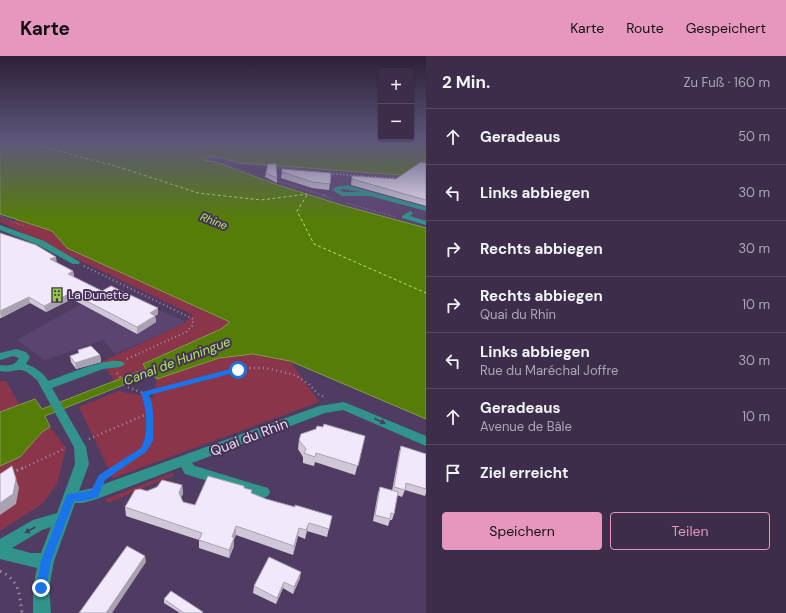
<!DOCTYPE html>
<html lang="de">
<meta charset="utf-8">
<style>
body{margin:0;font-family:"DM Sans",sans-serif;background:#433551;color:#f1f3f6}
.controls{position:absolute;right:12px;top:12px;display:grid;overflow:hidden;border-radius:4px;box-shadow:0 1px 3px #0004}
.controls button{width:36px;height:36px;display:grid;place-items:center;padding:0;border:0;border-bottom:1px solid #554962;background:#3c2d4a;color:#f1f3f6;font:20px sans-serif}
.stop{position:absolute;width:12px;height:12px;margin:-9px;border:3px solid #1a73e8;border-radius:50%;background:#fff}
.stop.end{background:#1a73e8;border-color:#fff;box-shadow:0 1px 4px #0008}
.list{margin:0;padding:0;list-style:none}
h2{display:flex;justify-content:space-between;align-items:center;height:52px;margin:0;padding:0 16px;font-size:17px}
h2 small{font-size:13px;font-weight:400;color:#aca8b5}
.list li{display:grid;grid-template-columns:26px 1fr auto;gap:12px;align-items:center;box-sizing:border-box;height:56px;padding:0 16px;border-top:1px solid #554962}
.list b{display:block;font-size:15px;white-space:nowrap}
.list p{margin:0;font-size:13px;white-space:nowrap;color:#aca8b5}
.list em{font-size:13px;font-style:normal;color:#aca8b5}
.actions{display:flex;gap:8px;padding:12px 16px}
.actions a{flex:1;padding:9px 0;border:1px solid #e797bd;border-radius:4px;text-align:center;font-size:14px;color:#e797bd}
.actions .main{background:#e797bd;color:#111}
.icon{flex:none;width:22px;height:22px;fill:none;stroke:currentColor;stroke-width:2;stroke-linecap:round;stroke-linejoin:round}
.map{position:relative;flex:none;width:426px;height:557px;overflow:hidden}
header{display:flex;align-items:center;gap:24px;box-sizing:border-box;height:56px;padding:0 20px;background:#e797bd;color:#111}
header strong{font-size:19px}
nav{display:flex;gap:22px;margin-inline-start:auto;font-size:14px}
main{display:flex}
aside{flex:1;background:#3c2d4a}
.map>svg:first-child{display:block}
.built{fill:#5c4470}
.green{fill:#8b354a}
.water{fill:#567d08;stroke:#829a4e}
.lines{fill:none;stroke-linecap:round;stroke-linejoin:round}
.ferry{stroke:#b1e765;stroke-width:1;stroke-dasharray:3 2.5;stroke-linecap:butt}
.path-far4{stroke:#9a8aa9;stroke-width:1;stroke-dasharray:0.5 1.5;stroke-linecap:butt}
.path-far3{stroke:#9a8aa9;stroke-width:1.5;stroke-dasharray:0.5 2;stroke-linecap:butt}
.path-far2{stroke:#9a8aa9;stroke-width:2;stroke-dasharray:1 3;stroke-linecap:butt}
.path-far1{stroke:#9a8aa9;stroke-width:2.5;stroke-dasharray:1 3.5;stroke-linecap:butt}
.path{stroke:#9a8aa9;stroke-width:3;stroke-dasharray:1.5 4.5;stroke-linecap:butt}
.minor{fill:#31938c;fill-rule:evenodd}
.rail{stroke:#d7cce3;stroke-width:1.5;stroke-dasharray:1 2.5;stroke-linecap:butt}
.wall{fill:#d0c8d8}
.shaded-wall{fill:#a9a2b0}
.building{fill:#f2e8fb;stroke:#a9a2b0}
.oneway{fill:#43415e}
.route{fill:#1a73e8}
.labels{text-anchor:middle;dominant-baseline:central;stroke-width:4;stroke-linejoin:round;paint-order:stroke}
.far-water-label{font-size:11px;font-style:italic;fill:#b1e765;stroke:#463256}
.poi-label{font-size:12px;fill:#e8ddf3;stroke:#463256;text-anchor:start}
.water-label{font-size:13px;font-style:italic;fill:#b1e765;stroke:#463256}
.near-street-label{font-size:14px;fill:#e8ddf3;stroke:#463256}
</style>
<header>
<strong>Karte</strong>
<nav><a>Karte</a><a>Route</a><a>Gespeichert</a></nav>
</header>
<main>
<div class="map">
<svg width="426" height="557" viewBox="0 0 426 557">
<rect width="100%" height="100%" fill="#503c62"/>
<!-- built -->
<g class="built">
<path d="M279 85H426V172L353 152 265 124 264 121 267 109Z"/>
<path d="M110 232 184 265 183 268 115 298 103 284 45 304 17 284Z"/>
</g>
<!-- green -->
<g class="green">
<path d="M0 162 13 166 18 163 52 175 67 192 231 266 221 273 144 308 146 313 115 325 101 306 183 268 193 259 0 166Z"/>
<path d="M253 298 290 305 319 346 113 422 79 351 118 335 153 342 157 323 219 302Z"/>
<path d="M0 325H6L20 349 0 356Z"/>
<path d="M50 371 66 392 57 428 42 448 0 475V410L20 401 42 376Z"/>
<path d="M172 417 174 419 108 447 106 443Z"/>
</g>
<!-- water -->
<path class="water" d="M0 85H405L426 87V121L241 107C231 106 211 96 204 104L216 106 278 129 345 150 426 172V363L290 305 253 298 219 302 157 323 151 318 45 360 50 371 42 376 20 401 0 410V356L35 343 42 353 140 315 146 313 143 308 221 273 230 266 67 192 52 175 0 158Z"/>
<g class="lines">
<!-- ferry -->
<g class="ferry">
<path d="M22 85 122 112 198 137 261 144 307 138"/>
<path d="M307 139 297 155 314 188 426 237"/>
</g>
<!-- path-far4 -->
<g class="path-far4">
<path d="M211 101 217 103 211 105 205 104Z"/>
<path d="M217 103 231 106"/>
<path d="M214 105 326 140"/>
<path d="M224 107 269 110"/>
<path d="M275 111 403 121"/>
</g>
<!-- path-far3 -->
<g class="path-far3">
<path d="M322 139 334 143"/>
<path d="M346 147 396 161"/>
<path d="M0 160 16 167"/>
<path d="M16 167 24 170"/>
</g>
<!-- path-far2 -->
<path class="path-far2" d="M84 210 193 263V269L186 276 136 299"/>
<!-- path-far1 -->
<g class="path-far1">
<path d="M127 303 138 298"/>
<path d="M117 317 128 331 145 338 246 312H266L295 319 309 328 318 338 326 342"/>
<path d="M89 383 149 357"/>
<path d="M21 413 66 392"/>
<path d="M115 413C124 407 137 401 144 393 153 381 150 352 145 338"/>
</g>
<!-- path -->
<g class="path">
<path d="M11 417 23 412"/>
<path d="M103 421 117 412"/>
<path d="M0 515C20 525 19 537 22 557"/>
</g>
<!-- minor -->
<g class="minor">
<path d="M347 129 426 151V155L370 140H342L332 134 336 131ZM343 133 360 136H343L340 134Z"/>
<path d="M410 155 413 157 410 160 426 165V169L402 162V160Z"/>
<path d="M0 169 44 185 80 206 79 208H73L38 189 0 174Z"/>
<path d="M16 293 26 296 30 301 26 308C36 312 43 316 48 325 61 321 117 296 125 308L120 311 103 313 52 332 86 391 89 408 79 435 93 432 319 350 344 346 426 380V390L343 354 325 357 192 407 195 410 268 432 270 436 268 440 263 442 185 418 181 411 94 444 83 447H75L54 505 49 532 51 557H33V532L37 512 0 503V483L33 464 57 457 75 408 74 391 37 324C32 320 26 314 20 314 13 314 9 317 0 315V309C8 310 15 310 19 302L13 300 0 304V297ZM51 471 41 497H31L12 492 42 474Z"/>
</g>
<!-- rail -->
<g class="rail">
<path d="M422 85 426 86"/>
<path d="M319 117 402 123"/>
</g>
</g>
<!-- wall -->
<g class="wall">
<path d="M426 107V150L351 129 352 120 396 123Z"/>
<path d="M282 116 330 128 329 134 312 132 281 122Z"/>
<path d="M266 117 277 122V127L265 121Z"/>
<path d="M0 177 73 215 74 221 102 235 158 252V258L155 260 156 266 137 278 72 243 46 256 30 247 1 262H0Z"/>
<path d="M78 294 100 299 101 306 76 313 71 306 70 300 78 297Z"/>
<path d="M365 380 355 419 315 406 314 410 303 407V401L298 393 299 384Z"/>
<path d="M401 390 426 398V437L425 440 405 434 402 441 397 439 394 458 392 464H390L388 470 373 465 378 437 380 431 392 435 399 397Z"/>
<path d="M182 429 183 438 181 441 183 446 195 449 244 432 252 437 266 443 295 451 332 460 327 481 307 475 305 483 298 480 293 499 236 479 234 483V490L229 502 199 492V484L126 460 125 451 147 435Z"/>
<path d="M300 522 293 538 283 532 276 548 253 537 254 530Z"/>
<path d="M164 543 203 556V557H180L164 547Z"/>
</g>
<!-- shaded-wall -->
<g class="shaded-wall">
<path d="M56 201 57 207 50 203Z"/>
<path d="M73 215 74 221 69 224 68 218Z"/>
<path d="M71 237 72 243 46 256 44 250Z"/>
<path d="M29 241 30 247 1 262 0 255Z"/>
<path d="M158 252V258L155 260 156 266 137 278V271L150 257Z"/>
<path d="M100 299 101 306 76 313 75 307Z"/>
<path d="M16 423 19 432 16 448 0 459V447Z"/>
<path d="M182 429 183 438 179 445V437Z"/>
<path d="M309 467 305 483 306 474Z"/>
<path d="M236 470V479L234 483V490L229 502V494L232 481Z"/>
<path d="M299 472 298 480 293 499 294 490Z"/>
<path d="M145 500 146 506 112 557H106Z"/>
<path d="M301 516 300 522 293 538 294 531Z"/>
<path d="M284 526 283 532 276 548 277 542Z"/>
</g>
<!-- building -->
<g class="building">
<path d="M421 106 426 107V144L352 123V120L396 123Z"/>
<path d="M268 108H276L277 122 266 117Z"/>
<path d="M282 113 331 117 330 128 313 126 282 116Z"/>
<path d="M0 177 36 189 56 201 50 203 73 215 68 218 102 235 111 230 158 252 150 257 155 260 137 271 71 237 44 250 29 241 0 255Z"/>
<path d="M91 290 100 299 75 307 70 300 79 297 78 294Z"/>
<path d="M324 368 365 380 358 410 316 397 315 401 304 397 306 393 299 384 301 378 316 373 317 370 323 371Z"/>
<path d="M401 390 426 398V433L406 427 405 434 394 431Z"/>
<path d="M12 410 16 423 13 438 0 447V418Z"/>
<path d="M208 420 244 430V432L252 434 251 437 266 443 295 451V449L332 460 329 473 309 467 306 474 299 472 294 490 236 470 232 481 234 482 229 494 199 484 202 477 125 451 135 434 140 433 147 435 157 431 162 424 182 429 179 437 183 446 195 449Z"/>
<path d="M380 431 398 436 394 458 391 457 390 463 375 459Z"/>
<path d="M127 490 145 500 106 557H79Z"/>
<path d="M269 501 301 516 294 531 284 526 277 542 254 530Z"/>
<path d="M171 535 203 556 202 557H184L164 543Z"/>
</g>
<!-- one-way arrows -->
<defs><path id="oneway-solid" d="M-6-.8H1V-3.2L6.5 0L1 3.2V.8H-6Z"/></defs>
<g class="oneway">
<use href="#oneway-solid" transform="translate(380 365) rotate(24)"/>
<use href="#oneway-solid" transform="translate(30 474) rotate(150)"/>
</g>
<!-- sky -->
<linearGradient id="sky" x2="0" y2="1"><stop stop-color="#2c2136"/><stop offset="0.52" stop-color="#5e567c"/><stop offset="1" stop-color="#5e567c" stop-opacity="0"/></linearGradient>
<rect width="426" height="163" fill="url(#sky)"/>
<!-- route -->
<path class="route" d="M238 311 241 312V315L149 339 152 347 153 357V385L146 396 105 424 98 441 83 445H74L51 505 46 532 45 536 41 537 37 536 36 532 41 505 67 438 91 435 99 419 141 392C149 378 147 353 141 338L142 336Z"/>
<!-- icons -->
<defs>
<g id="building-bare" transform="scale(1.08)"><path d="M-4-6H4V6H1V3H-1V6H-4ZM-2.5-4.3h1.7v1.8h-1.7ZM.8-4.3h1.7v1.8H.8ZM-2.5-1h1.7V.8h-1.7ZM.8-1h1.7V.8H.8Z" fill="#95cc3b" stroke="#463256" stroke-width="2.5" paint-order="stroke"/></g>
</defs>
<g fill-rule="evenodd">
<use href="#building-bare" x="57" y="239"/>
</g>
<g class="labels">
<!-- far-water labels -->
<g class="far-water-label">
<text transform="translate(214 165) rotate(21)">Rhine</text>
</g>
<!-- poi labels -->
<g class="poi-label">
<text x="68" y="239">La Dunette</text>
</g>
<!-- water labels -->
<g class="water-label">
<text transform="translate(177 305) rotate(-21)">Canal de Huningue</text>
</g>
<!-- near-street labels -->
<g class="near-street-label">
<text transform="translate(249 381) rotate(-21)">Quai du Rhin</text>
</g>
</g>
</svg>
<div class="controls">
<button>+</button>
<button>−</button>
</div>
<div class="stop" style="left:238px;top:314px"></div>
<div class="stop end" style="left:41px;top:532px"></div>
</div>
<aside>
<h2>2 Min.<small>Zu Fuß · 160 m</small></h2>
<ul class="list">
<li><svg class="icon" aria-label="ahead" viewBox="0 0 24 24"><path d="M12 20V5M6 11l6-6 6 6"/></svg><div><b>Geradeaus</b></div><em>50 m</em></li>
<li><svg class="icon" aria-label="left" viewBox="0 0 24 24"><path d="M17 20v-9H6M10 6l-5 5 5 5"/></svg><div><b>Links abbiegen</b></div><em>30 m</em></li>
<li><svg class="icon" aria-label="right" viewBox="0 0 24 24"><path d="M7 20v-9h11M14 6l5 5-5 5"/></svg><div><b>Rechts abbiegen</b></div><em>30 m</em></li>
<li><svg class="icon" aria-label="right" viewBox="0 0 24 24"><path d="M7 20v-9h11M14 6l5 5-5 5"/></svg><div><b>Rechts abbiegen</b><p>Quai du Rhin</p></div><em>10 m</em></li>
<li><svg class="icon" aria-label="left" viewBox="0 0 24 24"><path d="M17 20v-9H6M10 6l-5 5 5 5"/></svg><div><b>Links abbiegen</b><p>Rue du Maréchal Joffre</p></div><em>30 m</em></li>
<li><svg class="icon" aria-label="ahead" viewBox="0 0 24 24"><path d="M12 20V5M6 11l6-6 6 6"/></svg><div><b>Geradeaus</b><p>Avenue de Bâle</p></div><em>10 m</em></li>
<li><svg class="icon" aria-label="arrive" viewBox="0 0 24 24"><path d="M6 21V4h12l-3 4 3 4H6"/></svg><div><b>Ziel erreicht</b></div></li>
</ul>
<div class="actions"><a class="main">Speichern</a><a>Teilen</a></div>
</aside>
</main>
